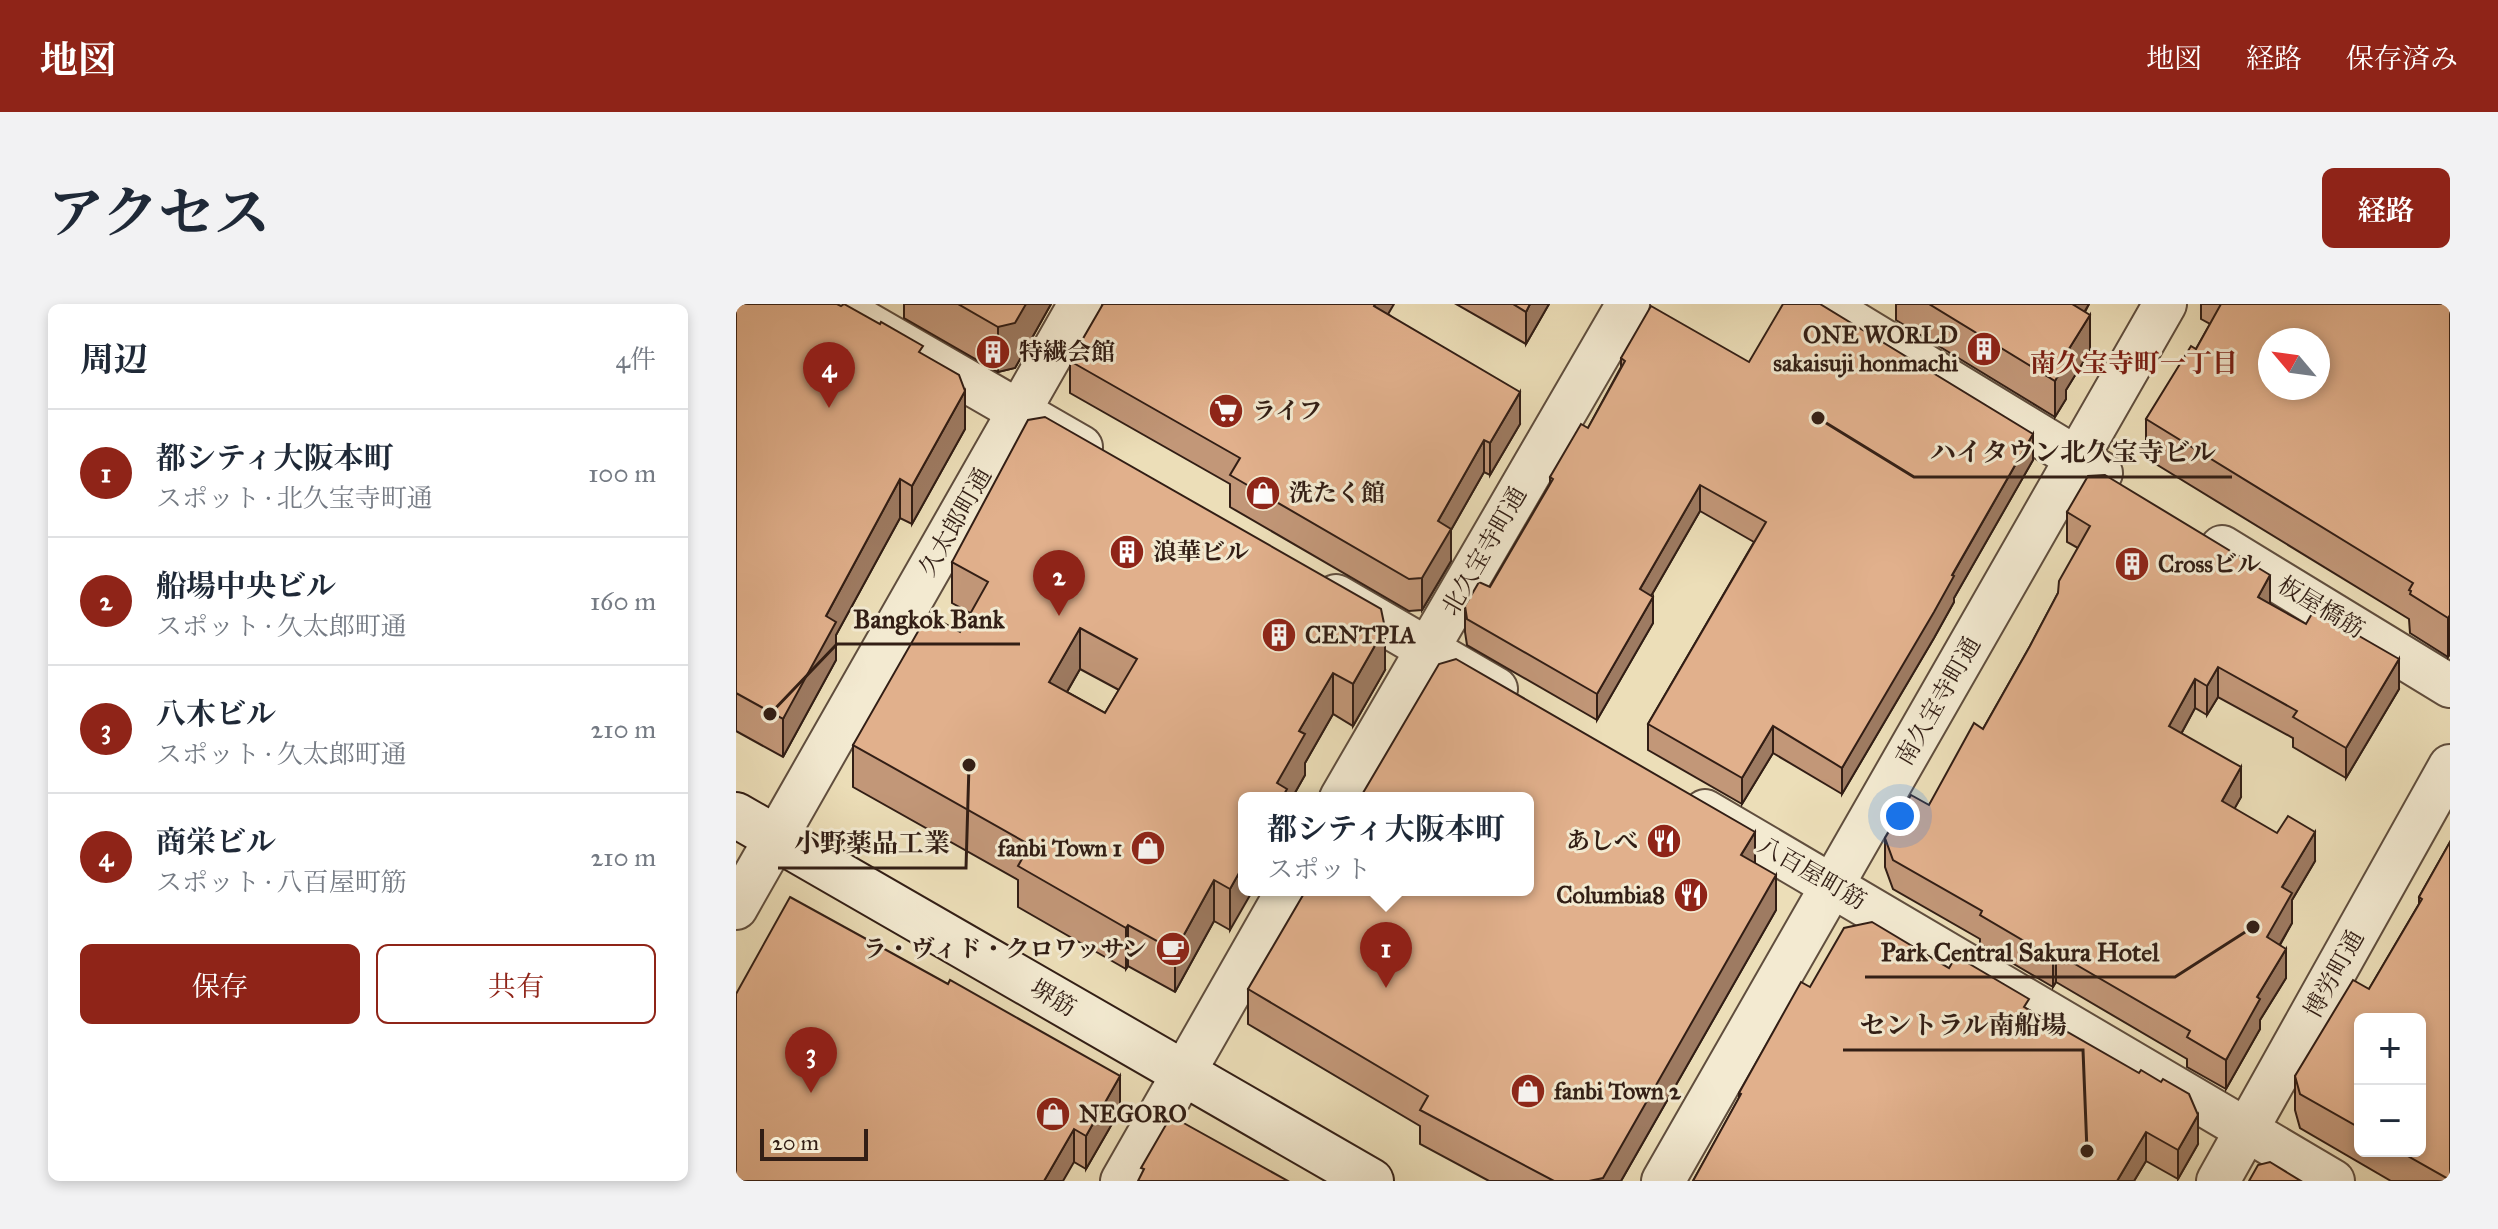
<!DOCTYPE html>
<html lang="ja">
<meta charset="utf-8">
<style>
body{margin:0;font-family:"IM FELL Great Primer","Noto Serif JP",serif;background:#f2f2f3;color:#1f2937}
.controls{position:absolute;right:24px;bottom:24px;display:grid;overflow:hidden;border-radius:12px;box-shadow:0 4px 12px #0003}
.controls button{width:72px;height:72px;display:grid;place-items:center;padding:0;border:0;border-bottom:2px solid #e0e1e3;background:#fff;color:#1f2937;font:40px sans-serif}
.compass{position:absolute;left:1522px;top:24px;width:72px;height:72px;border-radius:50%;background:#fff;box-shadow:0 4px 12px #0003;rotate:299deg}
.scale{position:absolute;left:24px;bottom:20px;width:108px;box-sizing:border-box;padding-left:8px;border:4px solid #321e15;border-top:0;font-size:22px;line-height:28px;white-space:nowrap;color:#321e15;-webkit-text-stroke:6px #f3ead1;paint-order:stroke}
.you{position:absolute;left:1164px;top:512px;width:28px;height:28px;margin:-20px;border:6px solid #fff;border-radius:50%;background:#1a73e8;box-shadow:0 0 0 12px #1a73e833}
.badge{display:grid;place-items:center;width:52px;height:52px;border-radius:50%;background:#8f2418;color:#fff;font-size:26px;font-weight:700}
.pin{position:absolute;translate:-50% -66px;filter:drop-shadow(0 2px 4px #0008)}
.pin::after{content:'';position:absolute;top:42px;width:28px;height:24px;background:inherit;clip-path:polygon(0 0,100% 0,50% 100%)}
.popup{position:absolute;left:502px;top:488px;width:296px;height:104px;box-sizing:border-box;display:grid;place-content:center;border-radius:12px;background:#fff;filter:drop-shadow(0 2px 6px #0005);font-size:26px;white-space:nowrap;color:#747a83}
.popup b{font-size:30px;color:#1f2937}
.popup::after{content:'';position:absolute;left:50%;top:100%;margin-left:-16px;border:16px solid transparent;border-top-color:#fff}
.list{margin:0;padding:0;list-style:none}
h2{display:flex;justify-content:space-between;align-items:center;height:104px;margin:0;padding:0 32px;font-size:34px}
h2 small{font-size:26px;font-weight:400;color:#747a83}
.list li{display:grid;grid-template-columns:52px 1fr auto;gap:24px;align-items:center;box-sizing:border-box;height:128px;padding:0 32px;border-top:2px solid #e0e1e3}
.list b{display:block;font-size:30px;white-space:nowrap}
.list p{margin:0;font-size:26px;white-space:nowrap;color:#747a83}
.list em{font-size:26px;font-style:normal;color:#747a83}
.actions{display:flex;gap:16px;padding:24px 32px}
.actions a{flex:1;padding:18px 0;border:2px solid #8f2418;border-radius:12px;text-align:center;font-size:28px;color:#8f2418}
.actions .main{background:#8f2418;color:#fff}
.map{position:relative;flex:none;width:1714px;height:877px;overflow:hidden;border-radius:12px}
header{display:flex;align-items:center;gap:48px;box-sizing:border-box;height:112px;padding:0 40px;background:#8f2418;color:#fff}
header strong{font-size:38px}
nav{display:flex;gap:44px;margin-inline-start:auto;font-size:28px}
.intro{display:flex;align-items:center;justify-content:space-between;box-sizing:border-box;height:192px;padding:0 48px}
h1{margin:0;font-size:56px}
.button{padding:20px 36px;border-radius:12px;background:#8f2418;color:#fff;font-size:28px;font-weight:700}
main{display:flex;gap:48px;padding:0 48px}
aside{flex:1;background:#fff;border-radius:12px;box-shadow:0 4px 12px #0003}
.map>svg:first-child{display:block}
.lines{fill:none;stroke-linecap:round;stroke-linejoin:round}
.street-casing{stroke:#604e3e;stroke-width:46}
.secondary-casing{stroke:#321e15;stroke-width:48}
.street{stroke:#f3ead1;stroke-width:42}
.secondary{stroke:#f3ead1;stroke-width:44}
.wall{fill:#c29778;stroke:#321e15;stroke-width:2;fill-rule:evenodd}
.shaded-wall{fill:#9e7b62;stroke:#321e15;stroke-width:2}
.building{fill:#e1b08c;stroke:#321e15;stroke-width:2;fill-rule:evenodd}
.labels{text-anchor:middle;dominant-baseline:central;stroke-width:6;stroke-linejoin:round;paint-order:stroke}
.poi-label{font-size:24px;font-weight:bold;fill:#321e15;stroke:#f3ead1;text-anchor:start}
.street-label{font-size:24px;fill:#321e15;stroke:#f3ead1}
.neighbourhood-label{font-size:26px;font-weight:bold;fill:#7a1f14;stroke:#f3ead1}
.leader{fill:none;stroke:#321e15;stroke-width:3}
.callout-dot{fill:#321e15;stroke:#f3ead1;stroke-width:3}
.callout-label{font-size:26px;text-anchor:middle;font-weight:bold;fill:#321e15;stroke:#f3ead1;stroke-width:6;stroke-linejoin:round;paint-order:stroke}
</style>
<header>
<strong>地図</strong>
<nav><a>地図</a><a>経路</a><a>保存済み</a></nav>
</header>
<div class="intro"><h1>アクセス</h1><a class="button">経路</a></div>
<main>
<aside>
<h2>周辺<small>4件</small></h2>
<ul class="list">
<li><span class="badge">1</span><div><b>都シティ大阪本町</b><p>スポット · 北久宝寺町通</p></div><em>100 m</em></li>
<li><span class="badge">2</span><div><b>船場中央ビル</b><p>スポット · 久太郎町通</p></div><em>160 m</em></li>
<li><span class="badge">3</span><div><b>八木ビル</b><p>スポット · 久太郎町通</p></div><em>210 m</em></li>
<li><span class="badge">4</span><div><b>商栄ビル</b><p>スポット · 八百屋町筋</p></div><em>210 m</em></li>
</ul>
<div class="actions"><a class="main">保存</a><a>共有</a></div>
</aside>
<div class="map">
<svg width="1714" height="877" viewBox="0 0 1714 877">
<rect width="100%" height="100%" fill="#ecdeb8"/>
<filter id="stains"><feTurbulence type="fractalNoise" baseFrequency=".0025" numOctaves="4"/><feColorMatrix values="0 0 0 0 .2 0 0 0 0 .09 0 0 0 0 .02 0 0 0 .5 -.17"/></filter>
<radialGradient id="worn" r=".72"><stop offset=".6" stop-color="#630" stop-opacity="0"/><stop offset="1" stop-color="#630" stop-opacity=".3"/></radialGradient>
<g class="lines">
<!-- street casing -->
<g class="street-casing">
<g id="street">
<path d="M97 0 345 143"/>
<path d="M1087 0 1365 169"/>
<path d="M1486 243 1714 382"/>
<path d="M600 292 760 385"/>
<path d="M605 494 892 0"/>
<path d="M969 507 1597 877"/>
<path d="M0 604 344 0"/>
<path d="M386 877 552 586"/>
<path d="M927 877 1429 0"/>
<path d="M1482 877 1714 462"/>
</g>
</g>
<!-- secondary casing -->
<g class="secondary-casing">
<path id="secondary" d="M0 511 635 877"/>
</g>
<!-- street -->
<use href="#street" class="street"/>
<!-- secondary -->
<use href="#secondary" class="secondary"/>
</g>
<!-- wall -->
<g class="wall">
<path d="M0 0 187 51 229 125 176 220 164 214 100 331V356L47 453 0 427Z"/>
<path d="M168 0H315L279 64 262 68 168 14Z"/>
<path d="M720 0H813L790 40Z"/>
<path d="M1160 0H1353L1349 8 1354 47 1330 86V95L1319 113 1160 16Z"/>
<path d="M1465 0H1714V350L1712 353 1674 329 1673 315 1410 154V115L1460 45 1474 20 1465 15Z"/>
<path d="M652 10 784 120 754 171 748 168 715 226V257L686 306 673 307 494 203V180L334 89V57Z"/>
<path d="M885 54 1013 58 1297 156 1218 294V298L1198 334 1106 490 1037 449 1006 500 912 446V420L1018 238 964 207 915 292 917 319 861 416 731 341 729 328V302L754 283 814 180V173L852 124 885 63Z"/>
<path d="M1331 208 1534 300 1663 385 1610 474 1557 443V434L1482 393 1471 411 1459 404 1445 430 1505 493 1498 505 1579 557 1556 596V619L1544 641 1550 674 1524 716V725L1490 785 1451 763V755L1320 678 1317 683 1244 640V635L1157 585 1149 563V534L1193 501 1247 425 1294 342 1322 289 1342 244 1331 238Z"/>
<path d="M216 258 649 366 617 422 597 410 569 459V471L556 494H508L494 626 478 617 439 688 392 662 390 665 282 603V576L117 483V441L224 328 234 309 216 299ZM344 365 383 386 369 409 331 388Z"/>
<path d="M1714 538V877H1655L1564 824 1559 806V772L1633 685 1683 600V593ZM1624 715 1684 847H1624Z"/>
<path d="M1019 559 1040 606 885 877H753L684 840V822L512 720V685Z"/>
<path d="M1213 664 1293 706 1462 840 1442 875 1410 857 1398 877H957L1003 794V789L1074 683Z"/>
<path d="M384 806 350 865 338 858 0 877Z"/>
</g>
<!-- shaded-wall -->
<g class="shaded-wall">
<path d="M290 0H315L279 64 262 68V23Z"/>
<path d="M639 0H658L638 34V2Z"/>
<path d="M794 0H813L790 40V8Z"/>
<path d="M1333 0H1353L1333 34Z"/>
<path d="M1354 11V47L1330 86V95L1319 113V77L1326 56Z"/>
<path d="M229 87V125L176 220V182Z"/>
<path d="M784 88V120L754 171V139Z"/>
<path d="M1297 130V156L1218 294V298L1198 334 1106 490V464Z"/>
<path d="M748 136V168L715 226V257L686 306V274L702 217Z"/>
<path d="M164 175V214L100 331V356L47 453V415L90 312Z"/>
<path d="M964 181V207L904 311V285Z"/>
<path d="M1534 271V301L1522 293Z"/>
<path d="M917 293V319L861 416V390Z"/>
<path d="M1714 311V350L1712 353V314Z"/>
<path d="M344 324V365L313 419V378Z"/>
<path d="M649 324V366L617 422V380Z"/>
<path d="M1663 355V385L1610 474V444Z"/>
<path d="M1482 363V393L1471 411V382Z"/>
<path d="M597 369V410L569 459V471L556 494H541V479L563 427Z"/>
<path d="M1459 375V404L1433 452V422Z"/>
<path d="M1037 422V449L1006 500V474Z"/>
<path d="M1505 463V493L1486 527V497Z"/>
<path d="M1019 528V563L1005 551Z"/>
<path d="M1579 528V557L1556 596V619L1531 663V633L1546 583Z"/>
<path d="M508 560V586H517L494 626V585Z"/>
<path d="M1040 571V606L885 877H853Z"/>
<path d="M478 576V617L439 688V647Z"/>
<path d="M392 621V662L390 665V624Z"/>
<path d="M1550 645V674L1524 716V725L1490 785V756L1521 693Z"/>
<path d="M1320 649V678L1317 683V654Z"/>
<path d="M384 772V806L350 865V832Z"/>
<path d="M1462 811V840L1442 875V846Z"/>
<path d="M338 825V858L327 877H308Z"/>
<path d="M1410 828V857L1398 877H1381Z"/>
</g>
<!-- building -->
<g class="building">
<path d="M0 0H101L105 2 108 0 144 20 145 18 187 42 183 48 223 71 229 87 176 182 164 175 90 312 100 318 47 415 0 389Z"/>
<path d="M222 0H290L279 19 262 23Z"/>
<path d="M367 0H639L638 2 784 88 754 139 748 136 702 217 715 225 686 274 673 275 494 171 504 154 334 57Z"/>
<path d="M777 0H794L790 8Z"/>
<path d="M1047 0H1084L1297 130 1216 271 1218 272 1198 308 1106 464 1037 422 1006 474 912 420 1030 218 964 181 904 285 917 293 861 390 731 315 729 302 743 278 754 283 817 175 814 173 845 120 852 124 889 57 885 54 915 2 1013 58Z"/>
<path d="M1193 0H1336L1354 11 1326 56 1330 58 1319 77Z"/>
<path d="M1485 0H1714V311L1712 314 1674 290 1675 287 1673 286 1677 279 1410 115 1455 42 1460 45ZM1534 36H1582V84H1534Z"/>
<path d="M309 113 645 305 649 324 617 380 597 369 563 427 569 430 541 479 551 485 546 494H508V560L494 585 478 576 439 647 392 621 390 624 282 562 294 541 117 441 192 310 224 328 252 278 216 258 292 116ZM344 324 401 355 369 409 313 378Z"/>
<path d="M1369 171 1534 271 1522 293 1570 320 1578 306 1663 355 1610 444 1557 413 1561 407 1482 363 1471 382 1459 375 1433 422 1505 463 1486 497 1541 529 1552 512 1579 528 1546 583 1556 589 1531 633 1550 645 1521 693 1524 695 1490 756 1451 733 1454 727 1320 649 1317 654 1244 611 1246 607 1157 556 1149 534 1175 491 1193 501 1238 419 1247 425 1294 342 1322 289 1323 277 1354 222 1331 208 1352 172Z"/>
<path d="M720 355 1019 528 1005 551 1040 571 867 874 853 877H818L684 806 692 792 512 685 570 586H792V494H624L703 360Z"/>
<path d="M1714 538V876L1663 847H1684V715H1624V824L1564 790 1559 772 1617 676 1633 685 1686 595 1683 593Z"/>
<path d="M54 593 212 680 214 676 384 772 350 832 338 825 308 877H0V690Z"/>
<path d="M1136 618 1213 664 1220 652 1293 695 1288 703 1403 769 1405 766 1425 778 1427 775 1453 790 1462 811 1442 846 1410 828 1381 877H957L1005 790 1003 789 1065 678 1074 683 1108 624Z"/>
<path d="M435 812 552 877H402L408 865 405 864Z"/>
<path d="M1534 858 1565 877H1513L1522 861Z"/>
</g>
<!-- icons -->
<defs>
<g id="building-disc" transform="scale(1.8)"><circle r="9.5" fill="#8f2418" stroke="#f3ead1"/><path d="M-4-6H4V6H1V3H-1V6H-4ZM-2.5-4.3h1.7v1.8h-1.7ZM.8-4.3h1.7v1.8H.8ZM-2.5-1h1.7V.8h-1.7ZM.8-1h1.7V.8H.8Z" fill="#fff"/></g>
<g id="supermarket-disc" transform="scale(1.8)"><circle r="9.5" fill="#8f2418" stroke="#f3ead1"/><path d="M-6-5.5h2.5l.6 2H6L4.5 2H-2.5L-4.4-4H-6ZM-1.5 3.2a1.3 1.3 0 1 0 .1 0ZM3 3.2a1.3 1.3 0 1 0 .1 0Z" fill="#fff"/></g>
<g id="shop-disc" transform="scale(1.8)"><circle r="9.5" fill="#8f2418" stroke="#f3ead1"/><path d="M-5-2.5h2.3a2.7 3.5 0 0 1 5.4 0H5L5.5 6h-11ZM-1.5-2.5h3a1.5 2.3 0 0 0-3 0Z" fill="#fff"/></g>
<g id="restaurant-disc" transform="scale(1.8)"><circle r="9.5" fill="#8f2418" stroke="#f3ead1"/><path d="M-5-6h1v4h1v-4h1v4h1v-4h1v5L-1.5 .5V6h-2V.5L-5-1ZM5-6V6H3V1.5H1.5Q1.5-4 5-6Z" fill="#fff"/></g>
<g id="cafe-disc" transform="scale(1.8)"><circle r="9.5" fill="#8f2418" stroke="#f3ead1"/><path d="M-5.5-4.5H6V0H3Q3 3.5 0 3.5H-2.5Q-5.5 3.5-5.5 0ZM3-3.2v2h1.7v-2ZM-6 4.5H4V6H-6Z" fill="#fff"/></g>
</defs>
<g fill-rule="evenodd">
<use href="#building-disc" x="1248" y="45"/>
<use href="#building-disc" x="257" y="48"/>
<use href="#supermarket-disc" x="490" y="107"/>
<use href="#shop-disc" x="527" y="189"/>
<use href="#building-disc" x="391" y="248"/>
<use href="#building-disc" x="1396" y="260"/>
<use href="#building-disc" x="543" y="331"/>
<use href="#restaurant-disc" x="928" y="537"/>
<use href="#shop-disc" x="412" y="544"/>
<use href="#restaurant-disc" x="955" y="591"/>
<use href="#cafe-disc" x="437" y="645"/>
<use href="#shop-disc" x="792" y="787"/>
<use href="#shop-disc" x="317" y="810"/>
</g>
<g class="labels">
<!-- poi labels -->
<g class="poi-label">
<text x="1222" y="31" text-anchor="end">ONE WORLD<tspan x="1222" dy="28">sakaisuji honmachi</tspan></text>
<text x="283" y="48">特繊会館</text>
<text x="516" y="107">ライフ</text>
<text x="553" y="189">洗たく館</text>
<text x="417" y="248">浪華ビル</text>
<text x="1422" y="260">Crossビル</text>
<text x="569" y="331">CENTPIA</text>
<text x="902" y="537" text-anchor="end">あしべ</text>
<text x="386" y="544" text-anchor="end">fanbi Town 1</text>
<text x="929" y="591" text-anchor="end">Columbia8</text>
<text x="411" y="645" text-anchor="end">ラ・ヴィド・クロワッサン</text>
<text x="818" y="787">fanbi Town 2</text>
<text x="343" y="810">NEGORO</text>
</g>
<!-- street labels -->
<g class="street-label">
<text transform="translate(219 218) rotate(-60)">久太郎町通</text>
<text transform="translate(748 247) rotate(-60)">北久宝寺町通</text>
<text transform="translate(1585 303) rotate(31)">板屋橋筋</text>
<text transform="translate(1202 397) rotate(-60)">南久宝寺町通</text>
<text transform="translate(1076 569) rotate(30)">八百屋町筋</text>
<text transform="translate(1598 670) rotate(-61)">博労町通</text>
<text transform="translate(317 694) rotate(30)">堺筋</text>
</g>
<!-- neighbourhood labels -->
<g class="neighbourhood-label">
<text x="1398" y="59">南久宝寺町一丁目</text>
</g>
</g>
<!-- callouts -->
<path class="leader" d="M1082 114L1178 173H1496M34 410L101 340H284M233 461L230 564H42M1517 623L1439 673H1129M1351 847L1347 746H1107"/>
<g class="callout-dot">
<circle cx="1082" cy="114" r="8"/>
<circle cx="34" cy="410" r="8"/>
<circle cx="233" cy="461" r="8"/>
<circle cx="1517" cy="623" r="8"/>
<circle cx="1351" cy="847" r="8"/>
</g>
<g class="callout-label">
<text x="1337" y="157">ハイタウン北久宝寺ビル</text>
<text x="193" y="324">Bangkok Bank</text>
<text x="136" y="548">小野薬品工業</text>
<text x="1284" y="657">Park Central Sakura Hotel</text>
<text x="1227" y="730">セントラル南船場</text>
</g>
<rect width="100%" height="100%" filter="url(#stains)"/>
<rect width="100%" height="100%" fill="url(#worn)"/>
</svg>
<div class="controls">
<button>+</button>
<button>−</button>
</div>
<svg class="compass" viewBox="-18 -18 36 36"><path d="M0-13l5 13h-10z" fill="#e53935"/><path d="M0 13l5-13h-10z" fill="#747a83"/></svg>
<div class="scale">20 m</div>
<div class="you"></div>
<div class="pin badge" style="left:650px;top:684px">1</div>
<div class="popup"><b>都シティ大阪本町</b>スポット</div>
<div class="pin badge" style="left:323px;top:312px">2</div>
<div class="pin badge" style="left:75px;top:789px">3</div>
<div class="pin badge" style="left:93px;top:104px">4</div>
</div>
</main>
